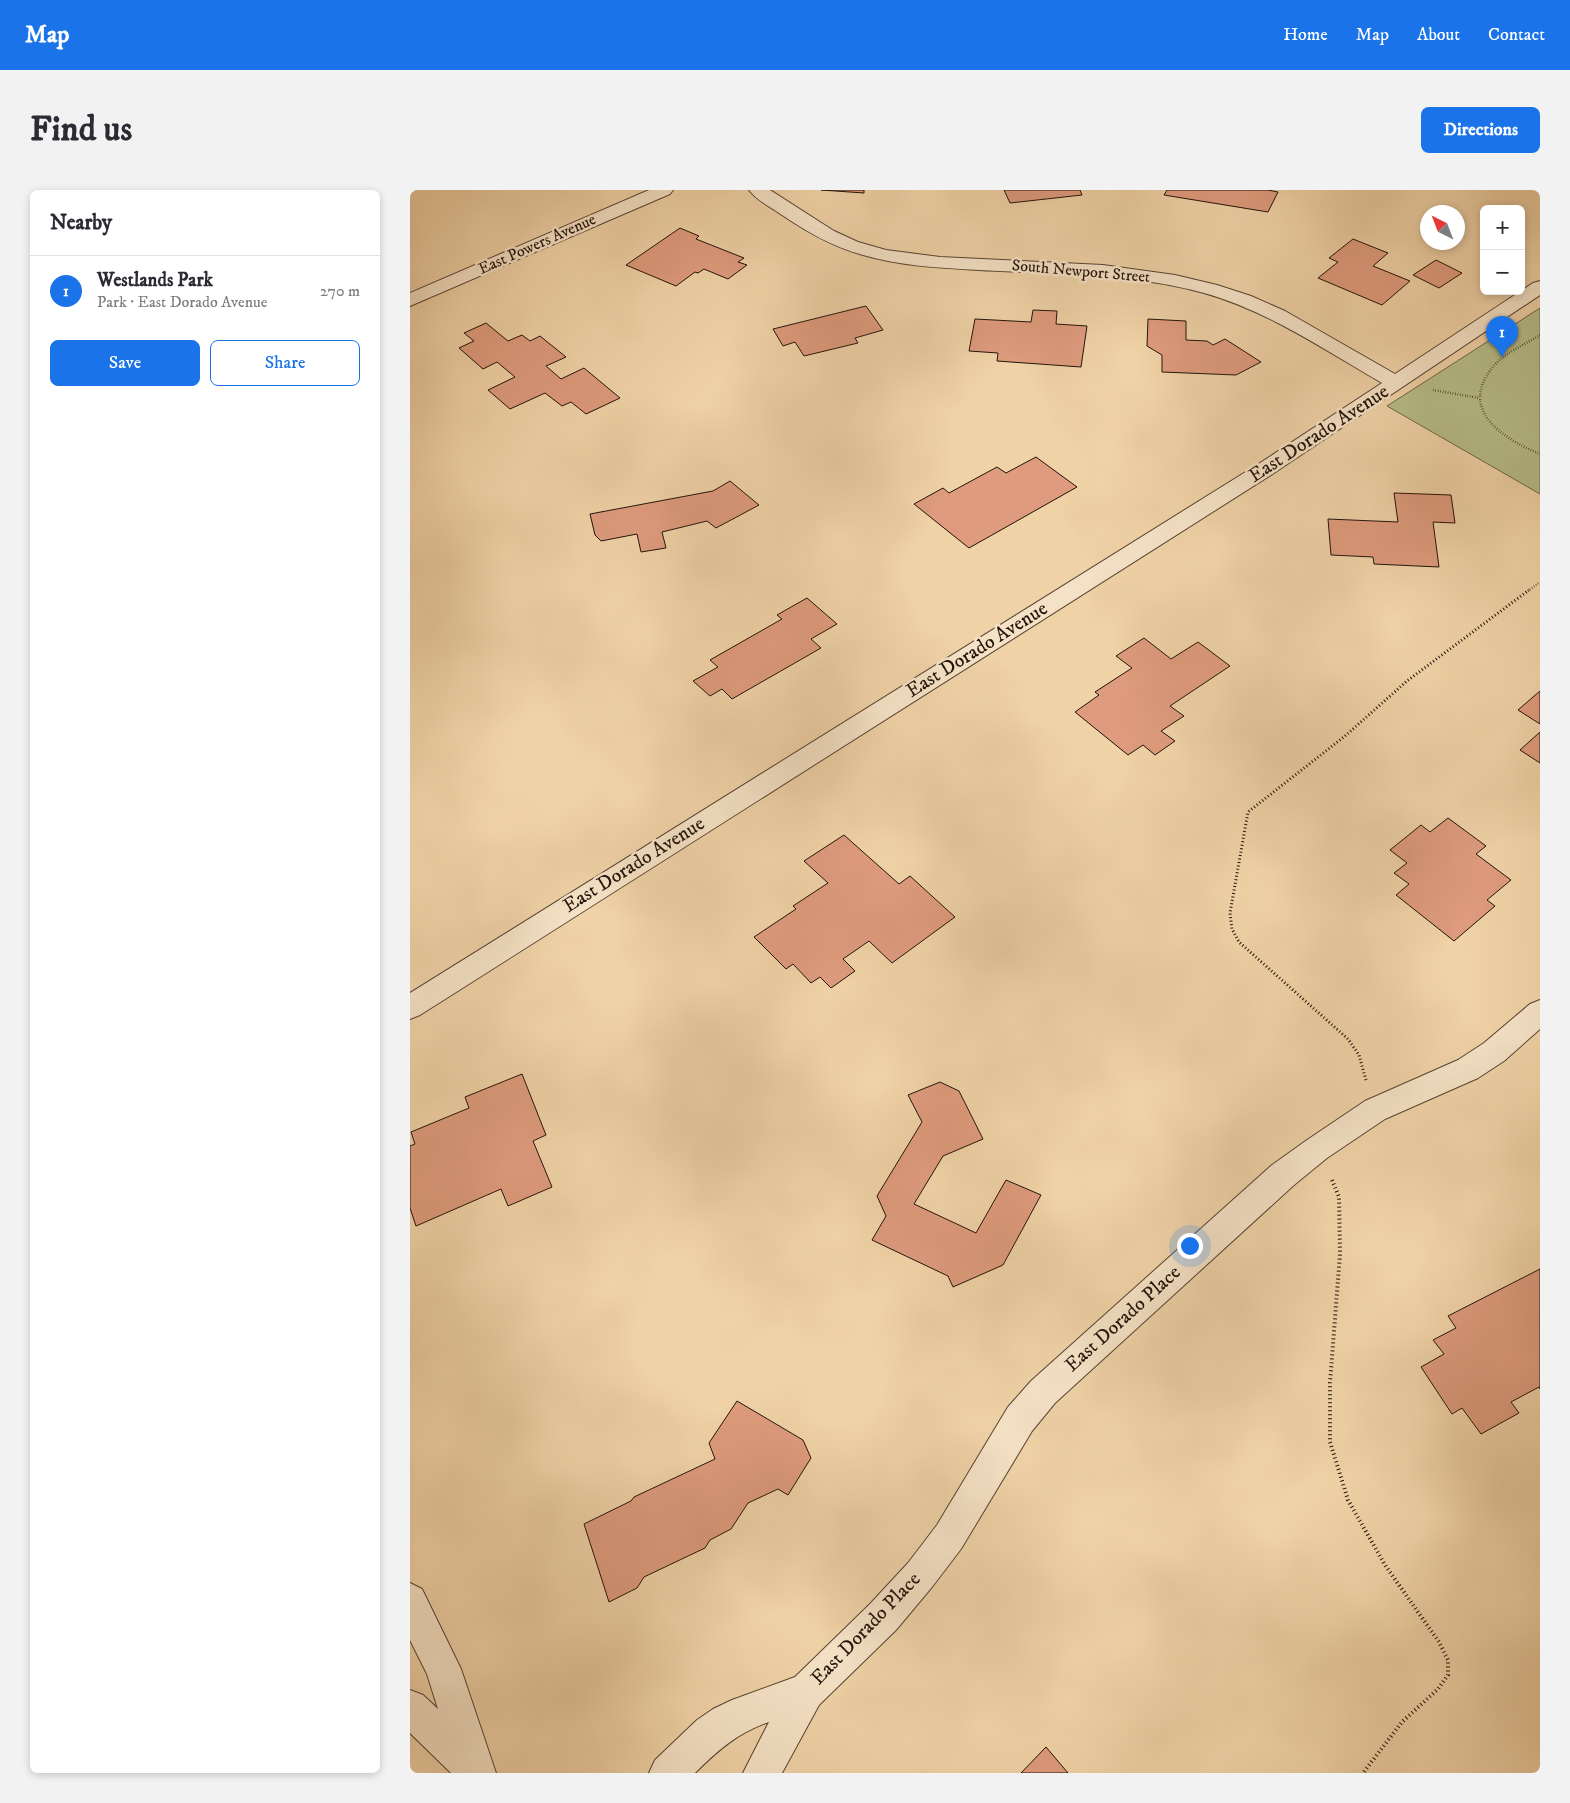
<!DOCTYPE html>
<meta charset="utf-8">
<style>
body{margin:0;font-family:"IM FELL DW Pica",serif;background:#f2f2f3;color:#2b2b33}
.controls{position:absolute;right:15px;top:15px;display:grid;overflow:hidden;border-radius:8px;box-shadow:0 2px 8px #0003}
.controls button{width:45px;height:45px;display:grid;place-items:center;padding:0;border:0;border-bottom:1px solid #e1e1e2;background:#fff;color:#2b2b33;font:25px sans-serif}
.compass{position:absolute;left:1010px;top:15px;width:45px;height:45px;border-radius:50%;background:#fff;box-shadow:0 2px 8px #0003;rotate:318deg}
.you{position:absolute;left:779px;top:1055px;width:18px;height:18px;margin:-12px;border:4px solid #fff;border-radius:50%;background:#1a73e8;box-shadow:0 0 0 8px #1a73e833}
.badge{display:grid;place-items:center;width:32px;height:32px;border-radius:50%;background:#1a73e8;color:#fff;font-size:16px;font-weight:700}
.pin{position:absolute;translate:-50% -41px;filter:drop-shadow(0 1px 2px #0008)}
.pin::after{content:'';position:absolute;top:26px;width:18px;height:15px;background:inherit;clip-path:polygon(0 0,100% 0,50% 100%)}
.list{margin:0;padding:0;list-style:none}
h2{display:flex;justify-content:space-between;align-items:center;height:65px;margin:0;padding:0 20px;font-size:21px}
h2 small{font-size:16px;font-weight:400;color:#7c7c81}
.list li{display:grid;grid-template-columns:32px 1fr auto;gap:15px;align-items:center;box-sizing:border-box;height:70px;padding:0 20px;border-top:1px solid #e1e1e2}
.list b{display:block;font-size:19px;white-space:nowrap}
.list p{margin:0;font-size:16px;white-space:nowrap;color:#7c7c81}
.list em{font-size:16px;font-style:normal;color:#7c7c81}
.actions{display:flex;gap:10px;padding:15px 20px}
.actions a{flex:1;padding:11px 0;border:1px solid #1a73e8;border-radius:8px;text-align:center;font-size:18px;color:#1a73e8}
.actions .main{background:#1a73e8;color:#fff}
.map{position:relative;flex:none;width:1130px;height:1583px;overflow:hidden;border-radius:8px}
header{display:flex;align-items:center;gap:30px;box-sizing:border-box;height:70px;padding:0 25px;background:#1a73e8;color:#fff}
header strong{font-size:24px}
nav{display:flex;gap:28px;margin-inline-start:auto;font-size:18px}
.intro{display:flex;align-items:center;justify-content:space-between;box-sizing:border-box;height:120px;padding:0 30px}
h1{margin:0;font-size:35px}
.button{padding:12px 22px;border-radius:8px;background:#1a73e8;color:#fff;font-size:18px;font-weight:700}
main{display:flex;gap:30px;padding:0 30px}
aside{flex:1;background:#fff;border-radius:8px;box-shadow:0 2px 8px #0003}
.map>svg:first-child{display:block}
.green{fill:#b7bd89;stroke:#6c684a}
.building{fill:#de9b7d;stroke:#22130b}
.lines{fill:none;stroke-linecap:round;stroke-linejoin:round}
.minor-casing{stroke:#564332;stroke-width:2}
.path-far2{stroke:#22130b;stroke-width:2.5;stroke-dasharray:0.5 2;stroke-linecap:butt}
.path-far1{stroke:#22130b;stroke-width:3;stroke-dasharray:1 2.5;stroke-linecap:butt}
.path{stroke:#22130b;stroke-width:4;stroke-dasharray:1 3;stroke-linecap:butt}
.minor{fill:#f5e2c6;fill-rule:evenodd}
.labels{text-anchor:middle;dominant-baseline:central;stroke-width:5;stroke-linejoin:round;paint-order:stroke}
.far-street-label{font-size:16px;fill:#22130b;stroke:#f5e2c6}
.street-label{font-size:20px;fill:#22130b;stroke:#f5e2c6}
</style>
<header>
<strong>Map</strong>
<nav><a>Home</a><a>Map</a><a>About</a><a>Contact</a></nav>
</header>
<div class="intro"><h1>Find us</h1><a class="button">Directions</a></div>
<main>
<aside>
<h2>Nearby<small></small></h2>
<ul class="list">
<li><span class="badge">1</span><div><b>Westlands Park</b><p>Park · East Dorado Avenue</p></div><em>270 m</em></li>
</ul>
<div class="actions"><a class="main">Save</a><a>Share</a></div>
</aside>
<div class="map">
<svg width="1130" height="1583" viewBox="0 0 1130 1583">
<rect width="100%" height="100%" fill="#f0d2a7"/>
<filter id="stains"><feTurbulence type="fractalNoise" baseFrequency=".004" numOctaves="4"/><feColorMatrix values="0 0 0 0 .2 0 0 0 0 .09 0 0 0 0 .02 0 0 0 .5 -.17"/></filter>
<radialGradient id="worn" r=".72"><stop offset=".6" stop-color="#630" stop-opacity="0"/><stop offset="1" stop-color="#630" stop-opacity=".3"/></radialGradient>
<!-- green -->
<path class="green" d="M1130 118V304L977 216Z"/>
<!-- building -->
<g class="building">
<path d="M411 0H454V3Z"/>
<path d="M594 0H670L672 5 600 13Z"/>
<path d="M757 0H858L868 2 858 22 754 5Z"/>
<path d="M270 38 289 46 286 49 334 68 328 72 337 75 318 89 294 79 288 83 285 82 266 96 216 75Z"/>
<path d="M943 49 978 63 963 76 1000 91 972 115 908 88 928 72 919 68Z"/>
<path d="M1026 70 1052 83 1029 98 1003 85Z"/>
<path d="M456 116 473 140 445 148 448 153 394 166 385 152 373 156 363 139Z"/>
<path d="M623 120 647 121 646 134 677 136 671 177 587 171 588 163 559 161 565 129 621 132Z"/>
<path d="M738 129 776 131V150L797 151 803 155 815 149 851 172 826 185 752 182V165L737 156Z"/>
<path d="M76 133 98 151 112 145 120 151 130 146 156 167 136 176 151 189 174 178 210 208 176 224 161 212 152 216 135 203 100 219 78 200 105 187 87 172 73 179 49 158 64 151 54 143Z"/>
<path d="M626 267 667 297 559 358 504 314 533 298 539 303 587 277 596 283Z"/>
<path d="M320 291 349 315 306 338 297 331 252 342 256 358 231 362 227 344 191 351 185 345 180 324 303 301Z"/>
<path d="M984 303 1041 305 1045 333 1023 332 1029 377 964 374 963 367 921 365 918 329 988 332Z"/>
<path d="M397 408 427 434 401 449 411 458 322 509 312 499 300 506 283 491 308 477 300 470 372 429 367 425Z"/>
<path d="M734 448 761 469 788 452 820 476 760 516 774 526 751 541 765 551 745 565 733 555 718 565 665 522 689 505 685 502 722 478 706 466Z"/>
<path d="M1130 501V534L1108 520Z"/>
<path d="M1130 542V573L1110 560Z"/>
<path d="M1038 628 1076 656 1066 664 1101 690 1077 710 1085 716 1044 751 986 705 999 694 984 683 997 673 980 660 1011 635 1020 642Z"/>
<path d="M434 645 489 694 500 686 545 727 482 773 459 751 433 769 445 781 421 798 410 787 401 793 383 774 376 779 344 747 386 719 383 716 418 693 394 671Z"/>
<path d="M112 884 136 945 123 951 142 997 98 1016 91 999 6 1036 0 1018V956L5 954 1 942 59 918 55 907Z"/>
<path d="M530 892 549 901 573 949 533 966 504 1014 566 1043 596 990 631 1005 593 1075 543 1097 538 1086 462 1050 476 1026 467 1006 512 932 498 905Z"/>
<path d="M1130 1079V1199L1129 1197 1101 1212 1109 1223 1071 1244 1052 1218 1042 1224 1011 1177 1034 1164 1023 1150 1046 1138 1038 1126Z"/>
<path d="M327 1211 393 1250 401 1268 378 1305 368 1299 338 1313 321 1339 300 1350 295 1358 234 1387 227 1398 199 1412 174 1334 221 1311 224 1307 305 1269 299 1253Z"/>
<path d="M636 1557 658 1583H611Z"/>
</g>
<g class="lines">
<!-- minor casing -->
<g class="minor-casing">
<g id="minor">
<path d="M239 0H263L260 4 0 116V103Z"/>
<path d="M339 0H360L424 41 448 52 476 60 530 67 693 75 765 85 807 95 841 106 875 121 985 184 1123 93 1130 91V105L864 283 10 825 0 829V803L850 273 972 193C915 160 858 121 794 103 721 83 644 84 569 80 530 78 491 76 453 65 423 57 397 42 372 25 362 18 346 10 339 0Z"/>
<path d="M1130 810V839L1094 871 1068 888 975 929 917 968 884 995 645 1213 622 1241 551 1359 522 1397 486 1440 409 1515 372 1583H333L359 1532C329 1542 308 1560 285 1583H239L245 1570 287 1530 303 1519 322 1510 385 1487 460 1414 498 1373 527 1335 598 1217 621 1191 862 975 897 950 955 911 1048 870 1074 853 1120 814Z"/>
<path d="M0 1393 12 1399 51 1479 86 1583H41L0 1543V1500L13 1505 28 1519 17 1484 0 1450Z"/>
</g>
</g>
<!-- path-far2 -->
<g class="path-far2">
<path d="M1130 145C1114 155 1094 163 1082 178 1048 221 1094 249 1130 264"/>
<path d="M1023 200 1069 208"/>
<path d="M1118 401 1130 392"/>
</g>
<!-- path-far1 -->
<path class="path-far1" d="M956 890 949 865 938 849 829 752 822 739 820 723 838 622 935 546 997 491 1119 400"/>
<!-- path -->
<path class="path" d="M922 990 929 1007 930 1064 920 1193V1252L938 1310 975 1375 1029 1452 1038 1470V1485L1028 1499 992 1532 953 1583"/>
<!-- minor -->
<use href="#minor" class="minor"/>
</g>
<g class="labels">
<!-- far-street labels -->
<g class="far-street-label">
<text transform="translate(127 54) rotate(-24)">East Powers Avenue</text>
<text transform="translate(671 81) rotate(5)">South Newport Street</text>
</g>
<!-- street labels -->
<g class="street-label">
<text transform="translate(909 244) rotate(-33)">East Dorado Avenue</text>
<text transform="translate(567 460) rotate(-32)">East Dorado Avenue</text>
<text transform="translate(224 675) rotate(-32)">East Dorado Avenue</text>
<text transform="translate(713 1129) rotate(-42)">East Dorado Place</text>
<text transform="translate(456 1439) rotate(-46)">East Dorado Place</text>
</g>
</g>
<rect width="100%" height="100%" filter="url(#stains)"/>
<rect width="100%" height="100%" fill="url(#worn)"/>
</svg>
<div class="controls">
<button>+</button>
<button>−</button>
</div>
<svg class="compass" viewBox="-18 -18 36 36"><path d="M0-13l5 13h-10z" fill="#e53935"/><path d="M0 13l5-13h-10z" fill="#7c7c81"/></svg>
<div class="you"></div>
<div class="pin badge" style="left:1092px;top:167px">1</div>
</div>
</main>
